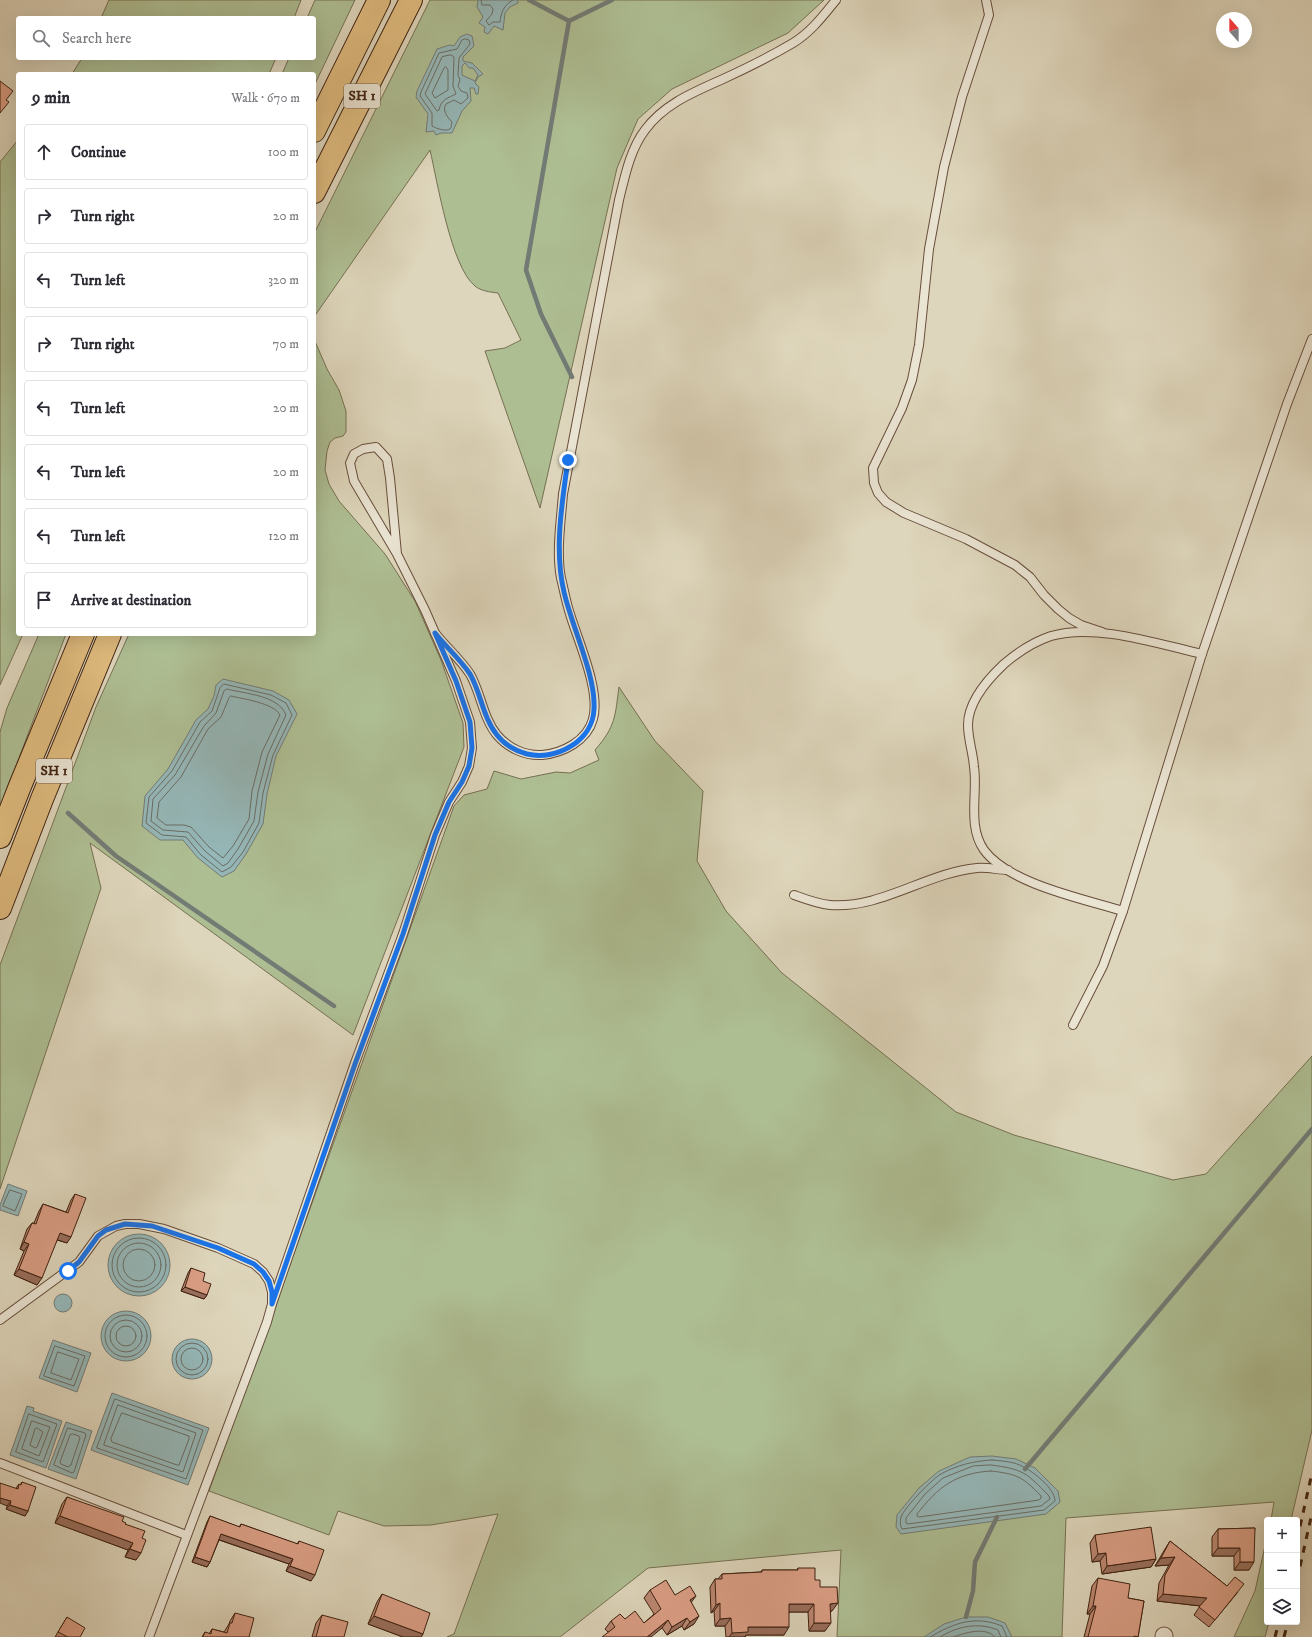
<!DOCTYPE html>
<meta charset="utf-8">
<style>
body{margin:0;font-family:"IM FELL DW Pica",serif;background:#f2f2f3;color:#2b2b33}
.controls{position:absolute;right:12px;bottom:12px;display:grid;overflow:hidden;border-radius:4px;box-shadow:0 4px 16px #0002}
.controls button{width:36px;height:36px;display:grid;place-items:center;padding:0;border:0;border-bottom:1px solid #e1e1e2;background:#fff;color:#2b2b33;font:20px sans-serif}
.compass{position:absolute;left:1216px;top:12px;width:36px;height:36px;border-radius:50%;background:#fff;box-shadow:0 4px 16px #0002;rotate:339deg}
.stop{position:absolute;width:12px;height:12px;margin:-9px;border:3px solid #1a73e8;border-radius:50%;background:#fff}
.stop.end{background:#1a73e8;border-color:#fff;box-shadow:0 1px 4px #0008}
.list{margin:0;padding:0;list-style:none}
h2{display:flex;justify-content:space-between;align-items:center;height:52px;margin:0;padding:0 16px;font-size:17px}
h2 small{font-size:13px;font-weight:400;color:#7c7c81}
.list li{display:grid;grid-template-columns:26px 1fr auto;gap:12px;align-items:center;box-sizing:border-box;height:56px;margin:0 8px 8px;padding:0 8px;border:1px solid #e1e1e2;border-radius:4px}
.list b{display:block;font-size:15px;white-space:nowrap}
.list em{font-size:13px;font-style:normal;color:#7c7c81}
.icon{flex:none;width:22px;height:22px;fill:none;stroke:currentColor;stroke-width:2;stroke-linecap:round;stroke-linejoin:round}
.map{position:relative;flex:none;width:1312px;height:1637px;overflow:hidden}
.search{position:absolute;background:#fff;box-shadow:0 4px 16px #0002;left:16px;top:16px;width:300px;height:44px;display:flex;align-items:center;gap:10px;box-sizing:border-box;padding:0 14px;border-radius:4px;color:#7c7c81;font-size:15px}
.panel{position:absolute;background:#fff;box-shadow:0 4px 16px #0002;left:16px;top:72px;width:300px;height:564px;border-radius:4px}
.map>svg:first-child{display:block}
.green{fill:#aebe93;stroke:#767052}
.water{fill:#95b7b8;stroke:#737b75;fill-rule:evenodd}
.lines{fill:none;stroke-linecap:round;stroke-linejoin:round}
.shore{stroke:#6a6c64;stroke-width:1}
.stream{stroke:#737b75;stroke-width:4.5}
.service-casing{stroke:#674e3b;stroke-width:10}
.minor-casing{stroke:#674e3b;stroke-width:19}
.motorway-casing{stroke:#3f2110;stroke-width:24}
.service{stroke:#eae4d3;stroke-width:8}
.minor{stroke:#eae4d3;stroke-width:17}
.motorway{stroke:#dfbb7e;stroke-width:22}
.rail{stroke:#3f2110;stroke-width:3;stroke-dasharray:7 7;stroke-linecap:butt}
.wall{fill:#bb8872;stroke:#3f2110}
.shaded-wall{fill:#996f5d;stroke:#3f2110}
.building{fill:#da9e85;stroke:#3f2110}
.route{stroke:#1a73e8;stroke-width:5}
.labels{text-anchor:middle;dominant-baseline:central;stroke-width:4;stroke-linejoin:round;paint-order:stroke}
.shield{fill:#eae4d3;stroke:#725c4a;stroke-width:1}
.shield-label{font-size:14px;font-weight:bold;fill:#3f2110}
</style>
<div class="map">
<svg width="1312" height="1637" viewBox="0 0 1312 1637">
<rect width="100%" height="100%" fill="#ded6bc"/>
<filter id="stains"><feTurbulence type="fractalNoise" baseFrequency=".005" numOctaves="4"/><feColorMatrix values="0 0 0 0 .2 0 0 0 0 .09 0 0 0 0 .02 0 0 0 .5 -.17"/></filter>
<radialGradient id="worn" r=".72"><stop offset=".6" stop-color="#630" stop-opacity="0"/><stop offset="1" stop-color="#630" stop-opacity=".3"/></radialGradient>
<!-- green -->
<g class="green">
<path d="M109 0H301L294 18H101Z"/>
<path d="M315 0H355L314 86V74H282L289 58H314V18H307Z"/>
<path d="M430 0H824L788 33 672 89 638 119 617 168 540 508 485 351 505 348 521 340 498 293C490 292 481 291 475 286 451 267 437 180 430 150L314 317V234Z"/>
<path d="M82 58H276L269 74H72Z"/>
<path d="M18 140V634H23L0 685V162Z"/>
<path d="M314 339 327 369 339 390 346 411V432L343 436 335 438 330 442 327 451 325 470 329 484 339 501 385 554 415 601 441 660 463 723 464 747 353 1035 90 843 101 888 0 1189V965L96 707 129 634H314Z"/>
<path d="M39 634H66L0 808V732L7 708Z"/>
<path d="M619 687 655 741 703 791 697 861 726 911 782 973 956 1112 1014 1135 1173 1180 1206 1174 1312 1056V1430L1291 1520H1271L1274 1502 1066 1518 1062 1637H837L841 1550 648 1568 560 1637H447L454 1634 498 1514 431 1525 384 1526 338 1511 329 1535 209 1491 454 806 464 795 487 789 494 771 521 779 556 772 570 773 599 760 595 750C616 726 615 716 619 687Z"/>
<path d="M1267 1537V1622H1269L1265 1637H1234L1255 1591Z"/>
</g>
<!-- water -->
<g class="water">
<path d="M478 0H518V3L510 7 505 13 503 30 494 26 488 34 484 32 485 27 479 23 483 17 477 7Z"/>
<path d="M467 34 472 36 474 46 463 57V61L472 63 483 74 478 77 475 83 479 87 478 94H476L474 88H470L471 101 462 111 452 133H441L436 135 434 131 426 132 428 114 416 97 417 91 437 49 450 45 454 46 460 37ZM465 63 469 68H473L478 75 475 81 462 75V66Z"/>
<path d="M223 679 273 691 289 700 297 714 276 756 267 794 263 824 246 854 234 871 222 877 198 858 183 840H160L142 826 145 796 168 769 196 720 208 709 214 696 216 685Z"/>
<path d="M8 1184 27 1191 18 1216 0 1210V1205Z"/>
<circle cx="139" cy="1265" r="31"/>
<circle cx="63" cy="1303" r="9"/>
<circle cx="126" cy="1336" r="25"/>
<circle cx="192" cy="1359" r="20"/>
<path d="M53 1340 91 1353 77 1392 39 1378Z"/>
<path d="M112 1393 209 1428 188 1485 91 1450Z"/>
<path d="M27 1406 34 1408 33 1411 62 1421 46 1468 10 1455Z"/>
<path d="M66 1422 92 1431 76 1479 48 1469Z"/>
<path d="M992 1456 1016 1459 1035 1468 1058 1491 1060 1502 1046 1514 901 1534 896 1527 897 1515 919 1488 939 1471 970 1457Z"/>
<path d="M966 1617H988L1005 1623 1012 1637H924L944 1624Z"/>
</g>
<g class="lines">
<!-- shore -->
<g class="shore">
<path d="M481 0 482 5H490L493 9 492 14 486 21 489 25 493 22H500C501 12 504 5 513 0"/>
<path d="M466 39 469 40 470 44 459 58 458 75 460 80 458 86 461 91 467 93 468 98 461 104 454 100 446 104C442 110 447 117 452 122 451 124 452 127 450 129 446 132 435 128 432 126V113L420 96 421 92 439 53 457 49 462 40Z"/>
<path d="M451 55 454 57 453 86 456 94C448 98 441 99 439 110L437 111 425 94 442 57Z"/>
<path d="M446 67 448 70V90L435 98 432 93 444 68Z"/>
<path d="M224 684 271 695 286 703 292 715 273 755 263 793 259 823 243 852 231 867 222 872 201 855 186 837 162 835 146 823 149 797 172 771 200 722 212 711 220 688Z"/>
<path d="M227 689C246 694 278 695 286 715L268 754 258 792 254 821 238 849 228 863 223 866 205 851 188 832 163 830 151 821 153 799 175 775 204 726 216 713 224 691Z"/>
<path d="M231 696C243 699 274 703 280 715L262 752 252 791 249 819 233 846 223 858 209 847 191 827 184 825H166L157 818 159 802 181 777 208 729 221 717 229 698Z"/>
<path d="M10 1190 22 1194 15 1211 3 1206Z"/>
<circle cx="139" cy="1265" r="27"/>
<circle cx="139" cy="1265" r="22"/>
<circle cx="139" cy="1265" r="16"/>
<circle cx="126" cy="1336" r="21"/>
<circle cx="126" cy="1336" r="16"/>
<circle cx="126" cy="1336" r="10"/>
<circle cx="192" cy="1359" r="16"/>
<path d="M55 1346 85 1356 74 1386 44 1376Z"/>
<circle cx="192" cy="1359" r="11"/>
<path d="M58 1352 79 1359 71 1380 51 1373Z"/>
<path d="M115 1399 203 1430 186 1479 97 1448Z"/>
<path d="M118 1405 196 1433 183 1472 104 1445Z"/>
<path d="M122 1413 189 1436V1439L179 1465H177L112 1442 111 1439Z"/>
<path d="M29 1414 57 1424 43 1462 16 1452Z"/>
<path d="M32 1421 50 1427 39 1456 22 1449Z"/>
<path d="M37 1428 43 1432 37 1447 35 1448 30 1445 35 1429Z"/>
<path d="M68 1428 85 1433 86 1435 74 1472 72 1473 54 1465Z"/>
<path d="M73 1434 79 1436 80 1438 71 1465 68 1467 61 1464 60 1462 70 1435Z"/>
<path d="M992 1460C999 1461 1007 1461 1014 1463 1027 1466 1055 1487 1055 1501L1044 1510 902 1529C900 1526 900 1521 901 1517 904 1508 932 1479 941 1474 957 1465 974 1461 992 1460Z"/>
<path d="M991 1465C1023 1469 1027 1473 1049 1496L1050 1499 1041 1506 908 1524 906 1523V1518L925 1494 943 1478 973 1466Z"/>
<path d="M991 1471C1017 1474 1023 1477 1041 1496V1498L1039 1500 919 1517 917 1516V1514C938 1487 956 1473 991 1471Z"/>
<path d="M930 1637C954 1623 975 1615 1002 1626L1007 1637"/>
<path d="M940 1637C958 1626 978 1622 998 1630L1001 1637"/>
<path d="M953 1637C965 1633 985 1626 995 1637"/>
</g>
<!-- stream -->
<g class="stream">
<path d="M529 0 569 21"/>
<path d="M569 21 526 270 541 314 572 377"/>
<path d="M569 21 612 0"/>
<path d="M68 813 116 856 334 1006"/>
<path d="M1025 1469 1312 1129"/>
<path d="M966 1617 973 1591 975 1562 997 1517"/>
</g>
<!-- service casing -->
<g class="service-casing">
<g id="service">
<path d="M986 0 989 15 962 97 944 167 929 249 919 345 912 380 902 408 873 468 874 483 878 493 886 502 904 513 966 539 1015 565 1030 577 1044 595 1058 609 1069 618 1081 625 1102 632"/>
<path d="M435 633C446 647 460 659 470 674 481 693 483 718 497 735 508 748 525 756 542 755 563 753 587 741 593 719 601 691 578 641 570 614 566 602 564 590 561 578 556 552 561 520 563 494L619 200C625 176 630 150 645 130 664 104 694 92 723 79 747 68 771 56 793 43 811 32 823 16 836 0"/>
<path d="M794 895C805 899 818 904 830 905 881 909 926 873 977 868 987 867 998 870 1008 870"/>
<path d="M1123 911C1084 899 1009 884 984 850 967 826 978 793 974 767 973 753 968 739 968 725 968 701 988 679 1004 664 1018 652 1033 642 1051 636 1095 623 1158 644 1202 654"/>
<path d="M1073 1025 1103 966 1123 911 1201 657 1287 404 1312 339"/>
<path d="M272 1304 355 1063 403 934 435 835 449 802 462 782 469 766 472 748 470 722 456 681 425 610 397 554 354 481 350 463 354 454 363 449 376 447 387 459 390 478 397 554"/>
<path d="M0 1320 79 1262 98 1236 116 1226 125 1224H139L164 1229 218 1248 254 1264 263 1272 269 1281 272 1292V1304L267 1322 149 1637"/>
<path d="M0 1463 186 1535"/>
</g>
</g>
<!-- minor casing -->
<g class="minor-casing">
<path id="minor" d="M1164 1637V1636"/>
</g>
<!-- motorway casing -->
<g class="motorway-casing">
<g id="motorway">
<path d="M314 131 379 0"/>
<path d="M314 192 411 0"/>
<path d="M0 837 20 786 83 634"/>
<path d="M0 908 42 799 110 634"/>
</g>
</g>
<!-- service -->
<use href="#service" class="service"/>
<!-- minor -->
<use href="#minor" class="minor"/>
<!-- motorway -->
<use href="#motorway" class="motorway"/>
<!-- rail -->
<g class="rail">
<path d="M1297 1540 1312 1473"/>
<path d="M1297 1580 1312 1513"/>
<path d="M1275 1637 1279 1622"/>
<path d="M1284 1637 1288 1622"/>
</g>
</g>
<!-- wall -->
<g class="wall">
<path d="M75 1194 67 1243 57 1240 37 1285 14 1275 24 1251 20 1249 27 1229 32 1223H34L39 1211 43 1204 66 1212 71 1200Z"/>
<path d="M191 1268 207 1295 204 1299 181 1291 188 1273Z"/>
<path d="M22 1482 28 1511 25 1516 6 1509 16 1488 19 1484 20 1485Z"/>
<path d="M67 1497 122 1521 142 1538 136 1560 125 1557 128 1550 55 1523 62 1504Z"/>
<path d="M210 1516 239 1527 241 1524 297 1544 299 1541 311 1581 286 1571 289 1564 219 1540 210 1562 207 1567 192 1562 207 1522Z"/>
<path d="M1255 1528 1249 1570H1234V1556H1212V1537L1218 1529Z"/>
<path d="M1095 1535 1156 1559 1151 1567 1102 1574 1100 1561 1092 1562 1090 1543Z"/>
<path d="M1170 1541 1227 1586 1238 1592 1209 1627 1194 1615 1200 1606 1157 1601 1159 1583 1169 1565 1155 1566 1165 1549Z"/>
<path d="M798 1568 815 1580 820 1587 832 1611H831L825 1631H809L808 1612H789L784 1635H746L745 1637H726L725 1626H715L714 1611 711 1613 710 1587 715 1579H718L722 1574 761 1572 762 1570H797Z"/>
<path d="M1098 1578 1128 1598 1144 1601 1138 1637H1084L1090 1614H1087L1092 1586Z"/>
<path d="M650 1590 675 1595 691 1602 694 1624 684 1630 682 1626 667 1635 662 1628 608 1632 605 1629 611 1621 625 1619 644 1623 654 1614 644 1598Z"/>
<path d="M382 1594 423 1634 421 1637H403L368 1624 377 1602Z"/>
<path d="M235 1613 249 1637H202L205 1632 209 1634 212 1629 224 1632 229 1624 230 1621Z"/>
<path d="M322 1615 344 1637H312L316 1623Z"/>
<path d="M67 1617 80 1637H55Z"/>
</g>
<!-- shaded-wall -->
<g class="shaded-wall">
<path d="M60 1233 71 1237 67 1243 55 1239Z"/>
<path d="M24 1242 29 1244 24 1251 20 1249Z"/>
<path d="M19 1269 42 1278 37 1285 14 1275Z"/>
<path d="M185 1287 207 1295 204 1299 181 1291Z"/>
<path d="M0 1498 11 1501 7 1506 0 1503Z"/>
<path d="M10 1505 28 1511 25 1516 6 1509Z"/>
<path d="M60 1516 133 1543 128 1550 55 1523Z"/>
<path d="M221 1534 293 1559 289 1564 217 1539Z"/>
<path d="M1218 1548H1240L1234 1556H1212Z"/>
<path d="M130 1549 141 1553 136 1560 125 1557Z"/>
<path d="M1106 1553 1100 1561 1092 1562 1098 1554Z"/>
<path d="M195 1557 210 1562 207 1567 192 1562Z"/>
<path d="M1175 1557 1169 1565 1155 1566 1161 1558Z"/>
<path d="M1156 1559 1151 1567 1102 1574 1107 1566Z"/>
<path d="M1240 1562H1254L1249 1570H1234Z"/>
<path d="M290 1566 315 1575 311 1581 286 1571Z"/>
<path d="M1163 1594 1207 1598 1201 1606 1157 1601Z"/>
<path d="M696 1596 690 1604V1600Z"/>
<path d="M720 1603 714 1611 711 1613 716 1605Z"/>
<path d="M838 1603 832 1611 825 1612 830 1604Z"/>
<path d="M789 1604H814L808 1612H784Z"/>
<path d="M1093 1606H1096L1090 1614H1087Z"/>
<path d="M374 1616 423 1634 421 1637H403L368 1624Z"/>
<path d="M699 1616 694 1624 684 1630 690 1622Z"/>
<path d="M687 1618 682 1626 667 1635 672 1627Z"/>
<path d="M731 1618 725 1626H715L720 1619Z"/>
<path d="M668 1620 662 1628 651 1637H647Z"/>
<path d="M814 1623H831L825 1631H809Z"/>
<path d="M748 1627H789L784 1635H746L745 1637H729L732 1633Z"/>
</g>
<!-- building -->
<g class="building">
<path d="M0 81 13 91 6 100 9 102 0 113Z"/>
<path d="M75 1194 86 1198 71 1237 60 1233 42 1278 19 1269 29 1244 24 1242 32 1223 36 1224 43 1204 68 1213Z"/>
<path d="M191 1268 205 1273 203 1281 211 1284 207 1295 185 1287Z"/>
<path d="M22 1482 36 1487 28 1511 10 1505 11 1501 0 1498V1483L18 1489 19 1484 21 1485Z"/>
<path d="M67 1497 124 1517 122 1521 126 1523 125 1524 145 1531 142 1538 146 1540 141 1553 130 1549 133 1543 60 1516Z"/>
<path d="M210 1516 240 1527 241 1524 298 1544 299 1541 324 1550 315 1575 290 1566 293 1559 221 1534 210 1562 195 1557Z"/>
<path d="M1151 1527 1156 1559 1107 1566 1106 1553 1098 1554 1095 1535Z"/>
<path d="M1255 1528 1254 1562H1240V1548H1218V1529Z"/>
<path d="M1170 1541 1227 1586 1235 1577 1244 1584 1215 1620 1199 1607 1207 1598 1163 1594 1165 1575 1175 1557 1161 1558Z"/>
<path d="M798 1568H815V1580H820V1587H837L838 1603 830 1604 831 1623H814V1604H789V1627H748V1632L732 1633 731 1618 720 1619V1603L716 1605 715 1579H722V1574L762 1572V1570H798Z"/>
<path d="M1098 1578 1130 1584 1128 1598 1144 1601 1138 1637 1134 1636V1637H1088L1096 1606H1093Z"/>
<path d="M666 1580 675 1595 690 1586 696 1596 690 1600 699 1616 690 1622 687 1618 672 1627 668 1620 647 1637H602L615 1627 611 1621 620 1614 625 1619 635 1611 644 1623 661 1609 650 1590Z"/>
<path d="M382 1594 430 1613 423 1634 374 1616Z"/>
<path d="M235 1613 254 1618 249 1637H203L205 1632 211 1634 212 1629 227 1633 230 1623H232Z"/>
<path d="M322 1615 348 1622 344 1637H316Z"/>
<path d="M67 1617 85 1628 80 1637H68L58 1632Z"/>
</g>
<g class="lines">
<!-- route -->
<path class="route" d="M68 1271 79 1262 98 1236 106 1230 125 1224 152 1226 218 1248 254 1264 263 1272 269 1281 272 1292V1304L355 1064 403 934 435 835 449 802 462 782 469 766 472 748 470 722 456 681 435 633C446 647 460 659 470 674 481 693 483 718 497 735 504 744 516 751 527 754 556 761 593 741 594 709 596 676 572 627 564 592 554 550 562 503 568 460"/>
</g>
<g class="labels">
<!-- shield labels -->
<g class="shield">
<rect x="344" y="84" width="36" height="24" rx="3"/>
<rect x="36" y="759" width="36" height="24" rx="3"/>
</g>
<g class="shield-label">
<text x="362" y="96">SH 1</text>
<text x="54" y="771">SH 1</text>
</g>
</g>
<rect width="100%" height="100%" filter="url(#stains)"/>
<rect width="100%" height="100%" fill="url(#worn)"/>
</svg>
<div class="controls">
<button>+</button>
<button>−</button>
<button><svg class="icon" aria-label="layers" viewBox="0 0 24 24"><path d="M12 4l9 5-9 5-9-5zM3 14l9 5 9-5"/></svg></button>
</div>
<svg class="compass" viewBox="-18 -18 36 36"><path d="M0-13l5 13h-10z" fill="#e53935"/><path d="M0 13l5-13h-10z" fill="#7c7c81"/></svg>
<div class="stop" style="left:68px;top:1271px"></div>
<div class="stop end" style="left:568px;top:460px"></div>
<div class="search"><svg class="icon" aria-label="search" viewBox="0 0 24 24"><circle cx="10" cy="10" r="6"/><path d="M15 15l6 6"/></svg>Search here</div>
<section class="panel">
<h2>9 min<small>Walk · 670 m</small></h2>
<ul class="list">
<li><svg class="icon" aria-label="ahead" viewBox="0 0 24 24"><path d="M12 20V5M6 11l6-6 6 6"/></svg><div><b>Continue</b></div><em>100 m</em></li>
<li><svg class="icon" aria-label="right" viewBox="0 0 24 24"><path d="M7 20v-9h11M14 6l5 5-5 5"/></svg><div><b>Turn right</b></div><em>20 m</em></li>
<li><svg class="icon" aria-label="left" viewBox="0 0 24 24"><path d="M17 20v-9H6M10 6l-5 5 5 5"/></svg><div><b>Turn left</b></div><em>320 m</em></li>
<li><svg class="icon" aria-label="right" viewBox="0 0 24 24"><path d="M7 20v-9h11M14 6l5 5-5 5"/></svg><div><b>Turn right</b></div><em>70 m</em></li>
<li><svg class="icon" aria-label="left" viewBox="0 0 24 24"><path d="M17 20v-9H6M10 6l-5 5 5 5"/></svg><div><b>Turn left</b></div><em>20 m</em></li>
<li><svg class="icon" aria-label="left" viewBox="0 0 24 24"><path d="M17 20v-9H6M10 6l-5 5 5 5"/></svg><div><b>Turn left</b></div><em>20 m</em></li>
<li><svg class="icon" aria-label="left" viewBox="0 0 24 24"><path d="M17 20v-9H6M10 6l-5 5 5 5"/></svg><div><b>Turn left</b></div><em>120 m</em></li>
<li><svg class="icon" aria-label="arrive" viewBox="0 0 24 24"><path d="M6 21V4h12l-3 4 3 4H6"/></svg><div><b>Arrive at destination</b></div></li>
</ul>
</section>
</div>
